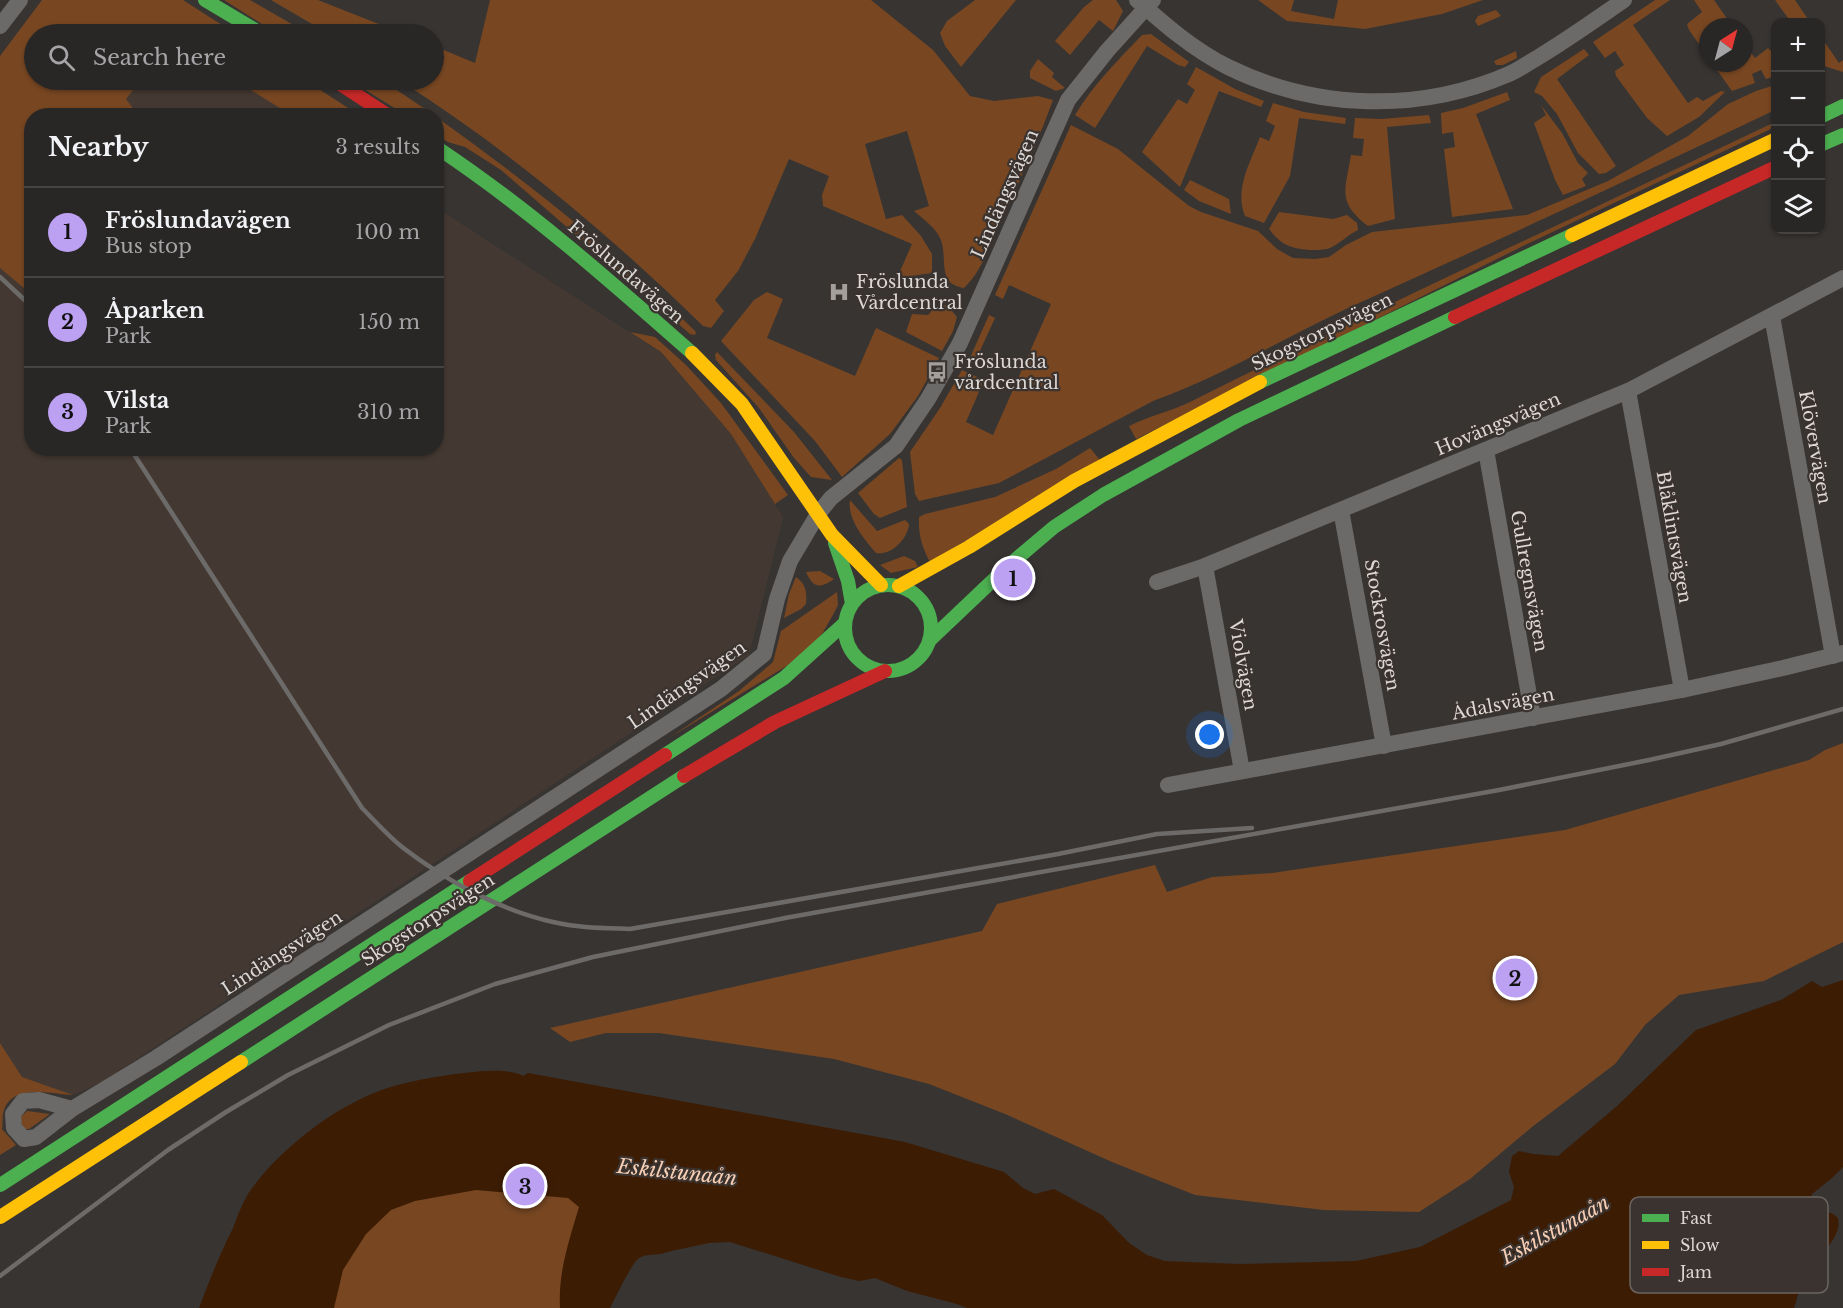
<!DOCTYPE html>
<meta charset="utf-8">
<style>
body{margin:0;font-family:"Libre Baskerville",serif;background:#353332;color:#f1f3f6}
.controls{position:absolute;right:18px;top:18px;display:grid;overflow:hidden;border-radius:12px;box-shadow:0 2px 4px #0004}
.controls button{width:54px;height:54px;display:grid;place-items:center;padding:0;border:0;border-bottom:2px solid #454443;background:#292726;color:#f1f3f6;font:30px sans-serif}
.compass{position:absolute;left:1699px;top:18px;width:54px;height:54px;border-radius:50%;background:#292726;box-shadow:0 2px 4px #0004;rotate:36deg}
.you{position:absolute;left:1210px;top:735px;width:21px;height:21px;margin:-15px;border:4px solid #fff;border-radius:50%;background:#1a73e8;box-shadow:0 0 0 9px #1a73e833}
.badge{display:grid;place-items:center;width:39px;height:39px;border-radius:50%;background:#bca0f2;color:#111;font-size:20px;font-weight:700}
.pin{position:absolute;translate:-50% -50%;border:3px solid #fff;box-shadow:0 2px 6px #0006}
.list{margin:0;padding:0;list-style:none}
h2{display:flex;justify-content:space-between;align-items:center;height:78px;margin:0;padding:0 24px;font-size:26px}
h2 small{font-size:20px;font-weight:400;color:#a5a5a7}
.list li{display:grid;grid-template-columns:39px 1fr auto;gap:18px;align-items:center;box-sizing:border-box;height:90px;padding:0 24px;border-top:2px solid #454443}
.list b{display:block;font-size:22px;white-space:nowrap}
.list p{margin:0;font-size:20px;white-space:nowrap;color:#a5a5a7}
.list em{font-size:20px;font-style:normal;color:#a5a5a7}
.icon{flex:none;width:33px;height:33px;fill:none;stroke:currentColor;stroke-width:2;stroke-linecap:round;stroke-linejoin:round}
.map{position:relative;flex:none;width:1843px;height:1308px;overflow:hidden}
.search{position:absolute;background:#292726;box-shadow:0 2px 4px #0004;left:24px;top:24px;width:420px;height:66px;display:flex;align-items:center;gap:15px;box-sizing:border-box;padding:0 21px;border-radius:33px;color:#a5a5a7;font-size:22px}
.panel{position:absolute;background:#292726;box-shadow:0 2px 4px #0004;left:24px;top:108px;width:420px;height:348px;border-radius:24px}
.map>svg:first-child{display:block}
.built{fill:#443932}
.green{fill:#784722}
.water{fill:#3d1c04}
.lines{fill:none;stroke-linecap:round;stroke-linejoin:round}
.street{stroke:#6b6a68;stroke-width:16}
.fast{stroke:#4caf50;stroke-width:14}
.slow{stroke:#ffc107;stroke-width:14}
.jam{stroke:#c62828;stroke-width:14}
.rail{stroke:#6d6b69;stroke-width:4.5}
.labels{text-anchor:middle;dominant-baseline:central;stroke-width:4.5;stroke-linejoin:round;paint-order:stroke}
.street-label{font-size:18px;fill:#dcd8d5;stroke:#3a332f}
.poi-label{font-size:18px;fill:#dcd8d5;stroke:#3a332f;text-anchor:start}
.water-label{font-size:20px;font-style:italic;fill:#f7ceb4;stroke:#3a332f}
.key{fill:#3a332f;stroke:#6b6561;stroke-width:1.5}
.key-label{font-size:16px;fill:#dcd8d5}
</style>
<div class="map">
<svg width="1843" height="1308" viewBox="0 0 1843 1308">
<rect width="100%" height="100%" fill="#373432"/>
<!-- built -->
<g class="built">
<path d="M141 80H235L291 115H138L126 99Z"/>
<path d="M437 208 660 352 731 434 783 517 749 655 102 1082 73 1095 22 1077 0 1043V268L31 294 32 448H436Z"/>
</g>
<!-- green -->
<g class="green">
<path d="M42 0H183L236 34H34V80H141L126 99 138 115 32 116 31 294 0 268V56Z"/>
<path d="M224 0H250L309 34H278Z"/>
<path d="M271 0H318L404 34H329Z"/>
<path d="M490 0H871L933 50 970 96 994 101 1038 96 1053 100C1038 142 1019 182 1000 223 990 245 982 271 964 288 935 284 949 257 940 238 935 227 923 219 914 211L929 206 907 131 865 144 886 219 902 215 921 236 932 254V273L897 278 912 244 823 206 822 195 829 176 789 159 755 239 738 271 715 300 724 311 711 328 703 326C610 235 509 150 399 80H434V46L475 63Z"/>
<path d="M975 0H1016L961 67 945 46 940 33 947 21Z"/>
<path d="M1093 0H1116L1123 11 1113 31 1099 20 1070 55 1055 41 1084 7Z"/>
<path d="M1258 0H1294L1291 11 1334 19 1338 0H1483L1442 14 1365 29 1287 21Z"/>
<path d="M1655 0H1670L1633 25 1688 103 1697 97 1703 101 1721 91 1725 92 1699 117 1667 136 1647 118 1616 76 1615 71 1624 65 1615 51 1605 58 1593 42Z"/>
<path d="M1694 0H1714L1733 27H1708V57L1689 30 1687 24 1702 12Z"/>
<path d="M1775 0H1795L1810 22H1791Z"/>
<path d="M1496 10 1501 16 1478 26 1475 21 1478 16Z"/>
<path d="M1151 34 1189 62 1185 67 1178 65 1147 46 1095 128 1075 115C1093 85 1118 60 1142 35Z"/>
<path d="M1821 37 1839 63 1843 60V72L1821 65Z"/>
<path d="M1744 43 1755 58 1768 48 1772 52H1775V76L1766 79 1761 70 1752 74 1755 83 1732 91 1712 63H1744Z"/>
<path d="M1584 49 1589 55 1557 79 1616 166 1606 173 1599 174 1578 153 1557 114 1542 96 1534 92 1541 77Z"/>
<path d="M1516 51 1517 58 1503 65H1496L1494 61Z"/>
<path d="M1038 59 1054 73 1052 77 1065 88 1056 91 1030 78V71Z"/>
<path d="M1196 67 1235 89 1264 101 1261 107 1219 91 1180 187 1142 152 1178 99 1187 104 1195 90 1187 84Z"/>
<path d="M235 80H305L359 115H291Z"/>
<path d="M349 80H382L434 115H406Z"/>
<path d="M1775 85V110C1633 178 1490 244 1346 309 1282 339 1220 377 1153 401L999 483 919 501 915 494 910 452 940 408 962 370 984 380 966 422 993 435 1051 304 1009 285 1003 299 995 295 1071 125 1118 149 1189 206 1201 212 1258 231 1277 249 1293 258 1315 259 1329 257 1346 245 1372 232 1527 215 1608 181 1688 136 1728 104 1756 91Z"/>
<path d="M1507 92 1510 100 1476 114 1513 209 1452 217 1444 149 1455 147 1453 132 1442 134 1441 113 1463 108Z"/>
<path d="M1273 103 1304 112 1346 118 1345 124 1299 118 1290 176 1264 223 1245 216C1234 190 1250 163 1260 137L1269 141 1275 126 1266 121Z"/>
<path d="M1541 105 1562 133 1578 163 1588 173 1582 179 1586 186 1563 195 1555 180 1534 123 1546 115Z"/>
<path d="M1429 115 1431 123 1387 127 1395 219 1368 226C1337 202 1345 191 1351 155L1362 156 1364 139 1353 138 1355 118 1381 119Z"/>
<path d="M436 117C528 182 617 253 696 332L695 335 690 334 501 170 465 147 448 142 437 135Z"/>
<path d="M1775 122V127L1525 245 1136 439 1129 426C1149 416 1172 411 1192 401 1385 304 1581 215 1775 122Z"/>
<path d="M1190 180 1229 199 1231 214 1199 201 1184 190Z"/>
<path d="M1279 212 1333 219 1347 215 1357 223 1358 230C1348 235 1339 244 1330 248 1318 252 1293 250 1283 243 1277 239 1273 234 1269 229Z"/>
<path d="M767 292 783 299 767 338 855 376 876 328 939 358 918 396 890 434 842 477 815 441 721 341 754 300Z"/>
<path d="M947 305 957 317 953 331 942 351 906 332 912 314 928 315 936 306Z"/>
<path d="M989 315 995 318 974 364 969 360Z"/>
<path d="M630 332 655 337 686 365 721 403 788 495 775 504 731 434 661 352Z"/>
<path d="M717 352 794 432 832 480 811 477 794 458 759 408 716 360 715 355Z"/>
<path d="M1090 448 1100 460 930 562C922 548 918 533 919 517L925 514 995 497 1056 469Z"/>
<path d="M899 458 902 460 907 507 880 518 874 514 858 493Z"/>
<path d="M850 500 877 531 905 520 909 524C908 538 892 556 876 553 864 539 847 519 850 500Z"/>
<path d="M904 556 915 561 918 567 891 573 880 565Z"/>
<path d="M820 571 834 579C820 589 813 588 806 572Z"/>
<path d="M796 577C806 584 807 592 806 604L801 609 784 618 789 594Z"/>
<path d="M837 592 838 605 834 613 822 634 803 656 669 738 739 691 773 662 781 631Z"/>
<path d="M1843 743V942L1764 981 1679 995 1645 1025 1615 1064 1532 1127 1470 1179 1419 1212 1324 1210 1195 1195 1112 1162 1005 1114 929 1084 834 1059 659 1033H606L570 1042 550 1028 982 931 997 904 1155 865 1167 892 1212 877 1272 873 1565 830 1809 760 1825 750Z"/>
<path d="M0 1043 22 1077 73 1095C52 1094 13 1083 4 1110 2 1115 3 1124 2 1129L16 1145 0 1155Z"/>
<path d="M27 1111 50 1114 29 1129H23L20 1118Z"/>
<path d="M506 1127 682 1139 589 1308H284L312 1240Z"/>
</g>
<!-- water -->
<path class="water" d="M1843 980V1167L1832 1178 1812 1194 1810 1203C1817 1212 1830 1209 1838 1218 1843 1239 1814 1259 1806 1273 1800 1283 1798 1297 1794 1308H967L957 1304 907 1291 875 1278 859 1281 841 1277 730 1242 709 1243 667 1252C658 1256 647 1253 639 1258 631 1264 616 1297 610 1308H560C558 1272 569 1241 579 1207L568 1198 476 1190 415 1201 391 1210 366 1234 343 1270 334 1308H199C209 1281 220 1254 233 1228 237 1217 242 1204 248 1194 274 1155 324 1115 367 1096 390 1085 417 1080 442 1076 464 1073 505 1066 523 1076L528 1073 905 1142 1004 1172 1023 1188 1035 1194 1054 1189 1102 1215 1129 1243 1147 1255 1165 1261 1240 1264 1356 1261 1420 1247 1511 1200 1514 1187 1509 1172 1512 1156 1519 1151 1533 1154 1558 1156 1617 1106 1696 1030 1781 1000 1812 981 1822 987Z"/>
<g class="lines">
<!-- street -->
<g class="street">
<path d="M1137 0C1165 25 1194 50 1228 67 1316 110 1419 113 1509 74 1519 70 1528 63 1537 58 1567 40 1595 20 1624 0"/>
<path d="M0 26 20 0"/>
<path d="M1772 316 1833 656"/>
<path d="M1628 391 1682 690"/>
<path d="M1486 450 1533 718"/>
<path d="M1341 510 1384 746"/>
<path d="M1205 566 1242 771"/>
<path d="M1157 582 1205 566 1628 391 1843 278"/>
<path d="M1168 785 1682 690 1783 668 1843 653"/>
<path d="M72 1109 39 1100 23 1101 13 1114 14 1128 24 1139 36 1137 72 1109 156 1058 721 689 764 654 777 599 790 561 818 514 831 498 896 446 928 399 960 343 1068 100 1107 51 1153 0"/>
</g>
<!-- fast -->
<g class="fast">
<path d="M205 0 262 34"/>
<path d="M1820 117 1843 106"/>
<path d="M1820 145 1843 135"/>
<path d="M436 147C528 208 609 280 692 353"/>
<path d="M1260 382 1572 235"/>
<path d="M835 543 848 581 852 604"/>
<circle cx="888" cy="628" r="43"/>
<path d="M930 640 1008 566 1054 527 1103 495 1239 420 1455 317"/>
<path d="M665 755 784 678 845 623"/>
<path d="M241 1062 684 776"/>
<path d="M0 1185 470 881"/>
</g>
<!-- slow -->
<g class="slow">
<path d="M1572 235 1776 139"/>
<path d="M692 353 742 404 832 535 881 585"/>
<path d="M899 586 969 547 1074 481 1260 382"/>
<path d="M0 1217 241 1062"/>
</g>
<!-- jam -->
<g class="jam">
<path d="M334 80 389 116"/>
<path d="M1455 317 1776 167"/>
<path d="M684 776 775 722 885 671"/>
<path d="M470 881 665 755"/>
</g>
<!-- rail -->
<g class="rail">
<path d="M0 277 32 307"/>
<path d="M130 448 362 808C375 821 387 835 402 847 445 880 499 910 553 922 578 928 604 928 630 929L1058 854 1157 834 1252 828"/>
<path d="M0 1276 168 1150 226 1112 288 1075 389 1025 495 984 593 957 785 918 1499 790 1649 760 1721 744 1843 709"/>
</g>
</g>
<!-- icons -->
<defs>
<g id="hospital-bare" transform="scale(1.62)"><path d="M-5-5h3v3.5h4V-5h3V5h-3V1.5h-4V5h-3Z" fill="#a29f9c" stroke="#3a332f" stroke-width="2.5" paint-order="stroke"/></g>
<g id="bus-bare" transform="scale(1.62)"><path d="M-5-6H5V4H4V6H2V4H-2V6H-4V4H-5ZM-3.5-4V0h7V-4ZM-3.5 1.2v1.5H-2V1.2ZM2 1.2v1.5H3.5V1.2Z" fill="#a29f9c" stroke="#3a332f" stroke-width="2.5" paint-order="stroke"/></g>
</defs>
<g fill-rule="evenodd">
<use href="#hospital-bare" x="839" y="292"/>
<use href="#bus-bare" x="937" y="372"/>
</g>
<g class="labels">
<!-- street labels -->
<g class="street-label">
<text transform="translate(1005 194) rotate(-66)">Lindängsvägen</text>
<text transform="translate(626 272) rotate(41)">Fröslundavägen</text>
<text transform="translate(1322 332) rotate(-26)">Skogstorpsvägen</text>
<text transform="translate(1498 424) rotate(-23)">Hovängsvägen</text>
<text transform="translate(1815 447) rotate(80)">Klövervägen</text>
<text transform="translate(1674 537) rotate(80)">Blåklintsvägen</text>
<text transform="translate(1529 581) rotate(80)">Gullregnsvägen</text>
<text transform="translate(1382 625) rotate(80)">Stockrosvägen</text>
<text transform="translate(1243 665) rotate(80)">Violvägen</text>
<text transform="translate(687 685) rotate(-35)">Lindängsvägen</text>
<text transform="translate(1503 704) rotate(-11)">Ådalsvägen</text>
<text transform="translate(428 920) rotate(-33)">Skogstorpsvägen</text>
<text transform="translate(282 953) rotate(-33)">Lindängsvägen</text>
</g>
<!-- poi labels -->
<g class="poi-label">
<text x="856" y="282">Fröslunda<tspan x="856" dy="21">Vårdcentral</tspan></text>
<text x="954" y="362">Fröslunda<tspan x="954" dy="21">vårdcentral</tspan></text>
</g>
<!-- water labels -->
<g class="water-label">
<text transform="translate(677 1172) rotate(6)">Eskilstunaån</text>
<text transform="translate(1555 1230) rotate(-29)">Eskilstunaån</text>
</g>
</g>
<!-- legend -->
<rect x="1630" y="1197" width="198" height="96" rx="9" class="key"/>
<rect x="1642" y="1214" width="27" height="8" fill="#4caf50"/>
<rect x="1642" y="1241" width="27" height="8" fill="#ffc107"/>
<rect x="1642" y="1268" width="27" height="8" fill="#c62828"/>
<g class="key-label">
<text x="1680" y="1224">Fast</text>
<text x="1680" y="1251">Slow</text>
<text x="1680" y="1278">Jam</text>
</g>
</svg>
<div class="controls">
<button>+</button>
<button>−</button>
<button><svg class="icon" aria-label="locate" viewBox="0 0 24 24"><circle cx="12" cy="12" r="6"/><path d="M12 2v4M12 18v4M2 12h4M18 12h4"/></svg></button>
<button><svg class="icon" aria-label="layers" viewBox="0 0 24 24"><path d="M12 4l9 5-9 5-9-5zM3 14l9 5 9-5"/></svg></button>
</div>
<svg class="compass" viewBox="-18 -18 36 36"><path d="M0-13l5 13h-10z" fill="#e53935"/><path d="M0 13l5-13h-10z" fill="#a5a5a7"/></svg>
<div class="you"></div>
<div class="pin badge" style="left:1013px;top:578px">1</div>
<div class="pin badge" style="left:1515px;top:978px">2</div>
<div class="pin badge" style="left:525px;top:1186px">3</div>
<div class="search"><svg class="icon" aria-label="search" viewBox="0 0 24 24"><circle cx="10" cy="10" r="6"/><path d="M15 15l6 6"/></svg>Search here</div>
<section class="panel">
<h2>Nearby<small>3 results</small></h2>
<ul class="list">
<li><span class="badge">1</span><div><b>Fröslundavägen</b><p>Bus stop</p></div><em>100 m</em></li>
<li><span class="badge">2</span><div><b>Åparken</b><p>Park</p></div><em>150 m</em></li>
<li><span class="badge">3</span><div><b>Vilsta</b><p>Park</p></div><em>310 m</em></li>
</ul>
</section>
</div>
